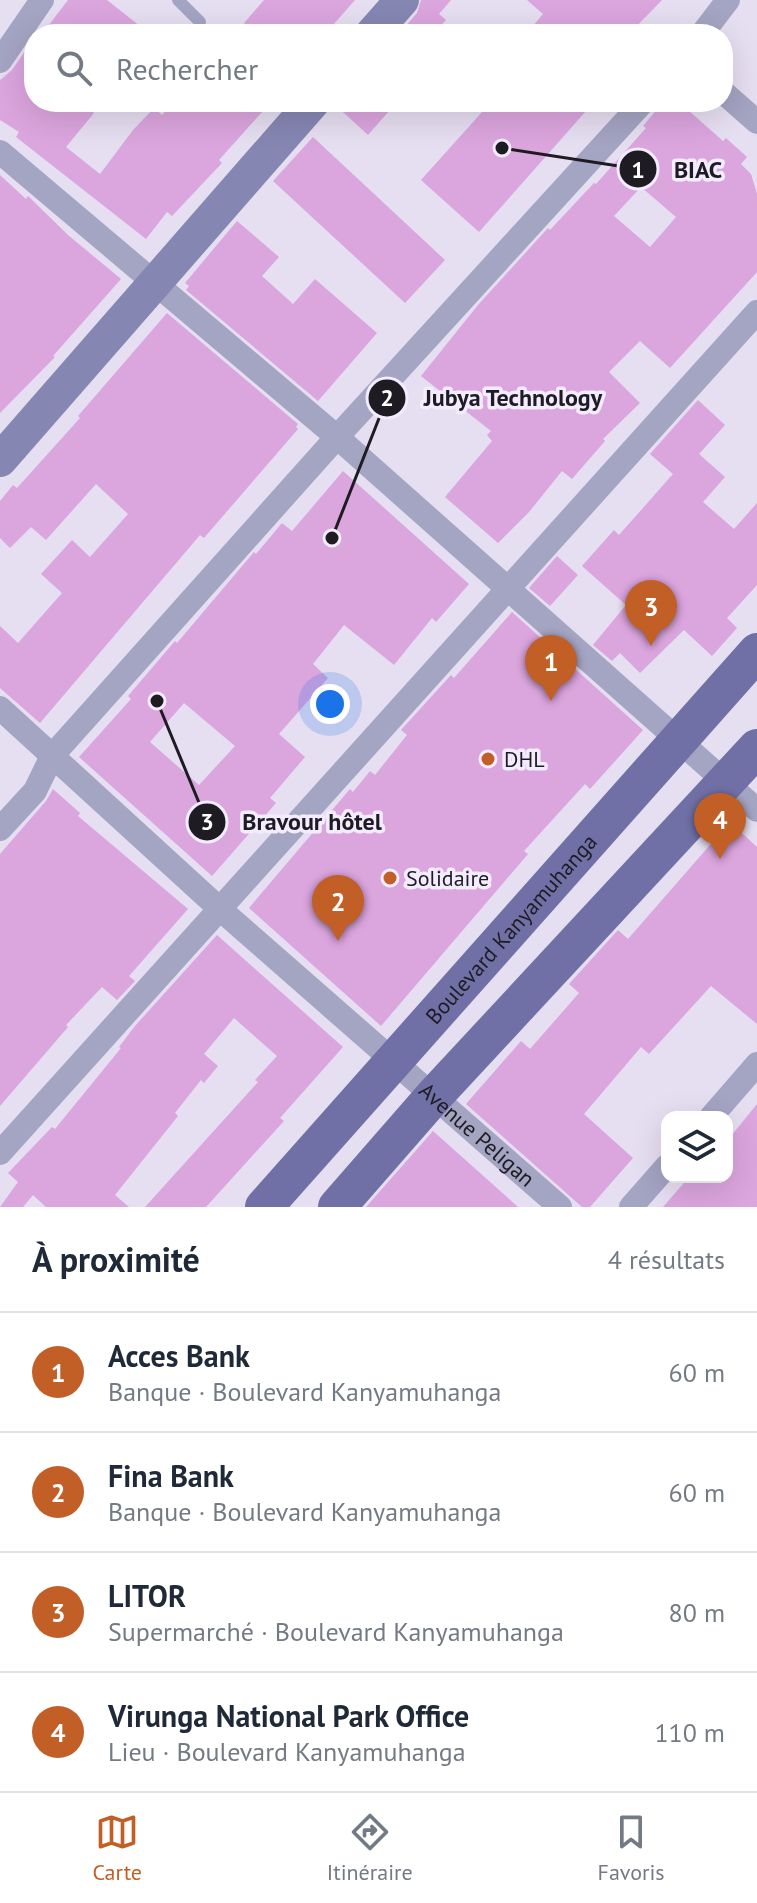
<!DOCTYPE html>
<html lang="fr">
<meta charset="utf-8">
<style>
body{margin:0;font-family:"PT Sans",sans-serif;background:#f2f2f3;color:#1f2937}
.controls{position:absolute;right:24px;bottom:24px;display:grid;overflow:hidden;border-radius:16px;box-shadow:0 8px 32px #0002}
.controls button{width:72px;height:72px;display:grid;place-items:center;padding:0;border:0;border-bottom:2px solid #e0e1e3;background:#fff;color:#1f2937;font:40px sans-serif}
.you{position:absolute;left:330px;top:704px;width:28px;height:28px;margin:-20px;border:6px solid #fff;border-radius:50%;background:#1a73e8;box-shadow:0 0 0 12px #1a73e833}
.badge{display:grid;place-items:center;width:52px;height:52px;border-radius:50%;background:#c25f26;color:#fff;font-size:26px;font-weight:700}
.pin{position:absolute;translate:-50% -66px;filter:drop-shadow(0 2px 4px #0008)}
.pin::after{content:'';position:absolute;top:42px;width:28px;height:24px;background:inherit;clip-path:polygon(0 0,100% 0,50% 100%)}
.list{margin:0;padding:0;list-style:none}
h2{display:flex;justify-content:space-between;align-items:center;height:104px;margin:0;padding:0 32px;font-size:34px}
h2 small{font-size:26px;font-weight:400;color:#747a83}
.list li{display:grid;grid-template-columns:52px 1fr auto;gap:24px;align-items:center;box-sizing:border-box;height:120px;padding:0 32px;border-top:2px solid #e0e1e3}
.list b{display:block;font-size:30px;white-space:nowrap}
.list p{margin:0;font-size:26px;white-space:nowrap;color:#747a83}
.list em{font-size:26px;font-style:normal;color:#747a83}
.icon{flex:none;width:44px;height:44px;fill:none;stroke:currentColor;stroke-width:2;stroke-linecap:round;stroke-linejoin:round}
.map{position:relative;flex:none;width:757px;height:1207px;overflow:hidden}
.search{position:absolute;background:#fff;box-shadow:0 8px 32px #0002;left:24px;right:24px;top:24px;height:88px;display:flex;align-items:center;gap:20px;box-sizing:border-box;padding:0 28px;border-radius:32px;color:#747a83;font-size:30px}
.sheet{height:584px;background:#fff}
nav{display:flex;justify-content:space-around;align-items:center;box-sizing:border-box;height:112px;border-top:2px solid #e0e1e3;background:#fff;font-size:22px;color:#747a83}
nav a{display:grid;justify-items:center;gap:4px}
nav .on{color:#c25f26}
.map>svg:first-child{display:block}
.building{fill:#dba5de;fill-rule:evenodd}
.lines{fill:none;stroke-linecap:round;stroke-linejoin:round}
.lane{stroke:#a4a4c3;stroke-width:12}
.street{stroke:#a4a4c3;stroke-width:24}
.secondary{stroke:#8686b3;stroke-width:34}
.primary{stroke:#7070a7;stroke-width:38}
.poi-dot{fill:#c25f26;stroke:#f3ecfe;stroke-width:3}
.labels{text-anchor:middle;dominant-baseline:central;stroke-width:7;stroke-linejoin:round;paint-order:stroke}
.poi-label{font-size:22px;fill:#1e1c22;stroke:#f3ecfe;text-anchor:start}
.street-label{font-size:22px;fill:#1e1c22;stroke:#f3ecfe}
.leader{fill:none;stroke:#1e1c22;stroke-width:3}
.callout-dot{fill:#1e1c22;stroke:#f3ecfe;stroke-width:3}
.mark-label{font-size:24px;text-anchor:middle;font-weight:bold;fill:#fff}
.callout-label{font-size:24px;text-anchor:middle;font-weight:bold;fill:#1e1c22;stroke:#f3ecfe;stroke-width:7;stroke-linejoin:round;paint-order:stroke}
</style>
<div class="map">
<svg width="757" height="1207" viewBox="0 0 757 1207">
<rect width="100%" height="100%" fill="#e6def1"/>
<!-- building -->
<g class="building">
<path d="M68 0H107L150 34H42Z"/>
<path d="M264 0H355L325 34H256L244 23Z"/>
<path d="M421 0H451L439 14 446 20 433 34H399L417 13Z"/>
<path d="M527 0H662L629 34H526L543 14Z"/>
<path d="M34 38V102H81L94 113 66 147 100 174 133 130 154 108 162 115 174 102H271L219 160 222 163 172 216 167 212 146 239 16 137 19 132 0 120V80L12 70Z"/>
<path d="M332 102H397L368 135Z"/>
<path d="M491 102H594L479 232 421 180Z"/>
<path d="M663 102H679L723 141 726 138 747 157 741 164 751 174 757 194V272L670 368 640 341 609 372 640 403 603 439 605 441 572 479 562 471 529 512 498 543 445 497 492 441 487 435 491 431 421 376 478 305 548 228 550 230 594 183 596 184 646 128 643 126ZM641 187 676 217 650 247 614 216Z"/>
<path d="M313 137 445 260 405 303 273 181Z"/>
<path d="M0 175 26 199 28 196 68 235 121 279 53 356 55 357 0 413Z"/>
<path d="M237 221 279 257 262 276 293 304 315 279 377 333 318 401 186 290 189 286 185 283Z"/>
<path d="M167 313 298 424 296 427 298 429 204 538 200 535 40 723 0 688V626L18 643 62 593 41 574 72 540 90 557 128 514 96 484 46 540 31 527 10 548 0 538V501L13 485 17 488 80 418 78 416Z"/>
<path d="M698 400 725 425 699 454 725 477 703 502 734 529 757 503V585L727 618 737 628 712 656 684 630 640 673 620 653 612 661 593 645 626 605 582 566 614 530 619 535 673 474 650 454Z"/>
<path d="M343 471 469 584 436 622 432 618 394 665 344 625 313 664 328 678 279 734 305 757 270 798 276 803 212 876 79 757 131 699 128 696 175 641 177 643 254 552 256 554 282 523 292 531ZM184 703 235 746 199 785 150 742Z"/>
<path d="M557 556 578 575 550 606 529 588Z"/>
<path d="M512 612 643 730 590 789 585 784 524 851 528 854 381 1026 249 908 350 789 353 792 370 771 375 775 407 735 401 730 451 675 454 678Z"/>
<path d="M53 789 80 813 78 816 188 909 129 976 135 981 117 1000 102 987 66 1025 68 1027 0 1106V854L46 801Z"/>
<path d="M730 822 757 847V1024L711 986 649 1054 641 1047 584 1114 633 1158 590 1207H582L466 1104 521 1041 530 1049 579 993 569 984 618 930 628 939Z"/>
<path d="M217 935 343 1047 280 1118 284 1121 206 1207H145L258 1082 255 1080 277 1056 234 1018 204 1054 218 1066 204 1083 201 1080 175 1113 178 1116 115 1195 129 1207H46L33 1195 23 1207H0L18 1182 8 1173 52 1127 55 1129 121 1048 119 1047 135 1026Z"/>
<path d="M757 1104V1207H663L689 1177H727V1141Z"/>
<path d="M433 1131 518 1207H366Z"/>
</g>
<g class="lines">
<!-- lane -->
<path class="lane" d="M178 0 200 22"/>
<!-- street -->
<g class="street">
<path d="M702 34 728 0"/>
<path d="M0 61 42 0"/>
<path d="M723 92 757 122"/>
<path d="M0 152 337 437 757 810"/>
<path id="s1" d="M0 708 221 910 560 1207"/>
<path d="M0 829 35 791 52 756 337 437 643 102"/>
<path d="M711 1117 757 1064"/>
<path d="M0 1153 757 312"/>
<path d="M631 1207 667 1166"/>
</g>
<!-- secondary -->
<g class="secondary">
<path d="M372 34 402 0"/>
<path d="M0 460 313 102"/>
</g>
<!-- primary -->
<g class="primary">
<path id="s2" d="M264 1207 757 652"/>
<path d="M337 1207 433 1097 757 748"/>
</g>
</g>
<!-- markers -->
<g class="poi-dot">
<circle cx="488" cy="759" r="8"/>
<circle cx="390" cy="878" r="8"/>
</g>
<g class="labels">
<!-- poi labels -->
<g class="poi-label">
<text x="504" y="759">DHL</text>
<text x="406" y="878">Solidaire</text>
</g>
<!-- street labels -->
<g class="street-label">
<text stroke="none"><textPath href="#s2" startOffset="372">Boulevard Kanyamuhanga</textPath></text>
<text stroke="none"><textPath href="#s1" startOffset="640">Avenue Peligan</textPath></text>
</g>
</g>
<!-- callouts -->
<path class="leader" d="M502 148L638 169M332 538L387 398M157 701L207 822"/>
<g class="callout-dot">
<circle cx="502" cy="148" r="8"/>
<circle cx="332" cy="538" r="8"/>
<circle cx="157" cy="701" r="8"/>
<circle cx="638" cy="169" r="20"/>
<circle cx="387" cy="398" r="20"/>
<circle cx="207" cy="822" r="20"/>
</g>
<g class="mark-label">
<text x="638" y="178">1</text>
<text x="387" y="406">2</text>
<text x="207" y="830">3</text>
</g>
<g class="callout-label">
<text x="698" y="178">BIAC</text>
<text x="513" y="406">Jubya Technology</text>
<text x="312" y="830">Bravour hôtel</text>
</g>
</svg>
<div class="controls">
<button><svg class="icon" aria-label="layers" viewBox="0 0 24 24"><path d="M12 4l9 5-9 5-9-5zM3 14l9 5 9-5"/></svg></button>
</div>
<div class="you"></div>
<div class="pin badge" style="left:551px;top:701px">1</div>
<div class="pin badge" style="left:338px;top:941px">2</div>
<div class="pin badge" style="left:651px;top:646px">3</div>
<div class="pin badge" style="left:720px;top:859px">4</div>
<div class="search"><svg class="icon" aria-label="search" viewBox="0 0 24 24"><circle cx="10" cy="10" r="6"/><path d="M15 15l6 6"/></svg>Rechercher</div>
</div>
<section class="sheet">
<h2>À proximité<small>4 résultats</small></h2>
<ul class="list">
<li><span class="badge">1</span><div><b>Acces Bank</b><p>Banque · Boulevard Kanyamuhanga</p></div><em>60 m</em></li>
<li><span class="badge">2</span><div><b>Fina Bank</b><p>Banque · Boulevard Kanyamuhanga</p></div><em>60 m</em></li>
<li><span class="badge">3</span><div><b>LITOR</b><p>Supermarché · Boulevard Kanyamuhanga</p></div><em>80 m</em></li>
<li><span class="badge">4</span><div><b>Virunga National Park Office</b><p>Lieu · Boulevard Kanyamuhanga</p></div><em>110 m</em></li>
</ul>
</section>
<nav>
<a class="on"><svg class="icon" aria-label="map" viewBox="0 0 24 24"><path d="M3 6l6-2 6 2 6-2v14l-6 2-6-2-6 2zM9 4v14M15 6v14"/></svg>Carte</a>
<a><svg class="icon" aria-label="directions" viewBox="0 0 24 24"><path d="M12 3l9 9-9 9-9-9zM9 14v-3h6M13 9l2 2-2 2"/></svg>Itinéraire</a>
<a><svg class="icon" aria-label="saved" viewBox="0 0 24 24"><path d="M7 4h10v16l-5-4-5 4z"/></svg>Favoris</a>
</nav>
